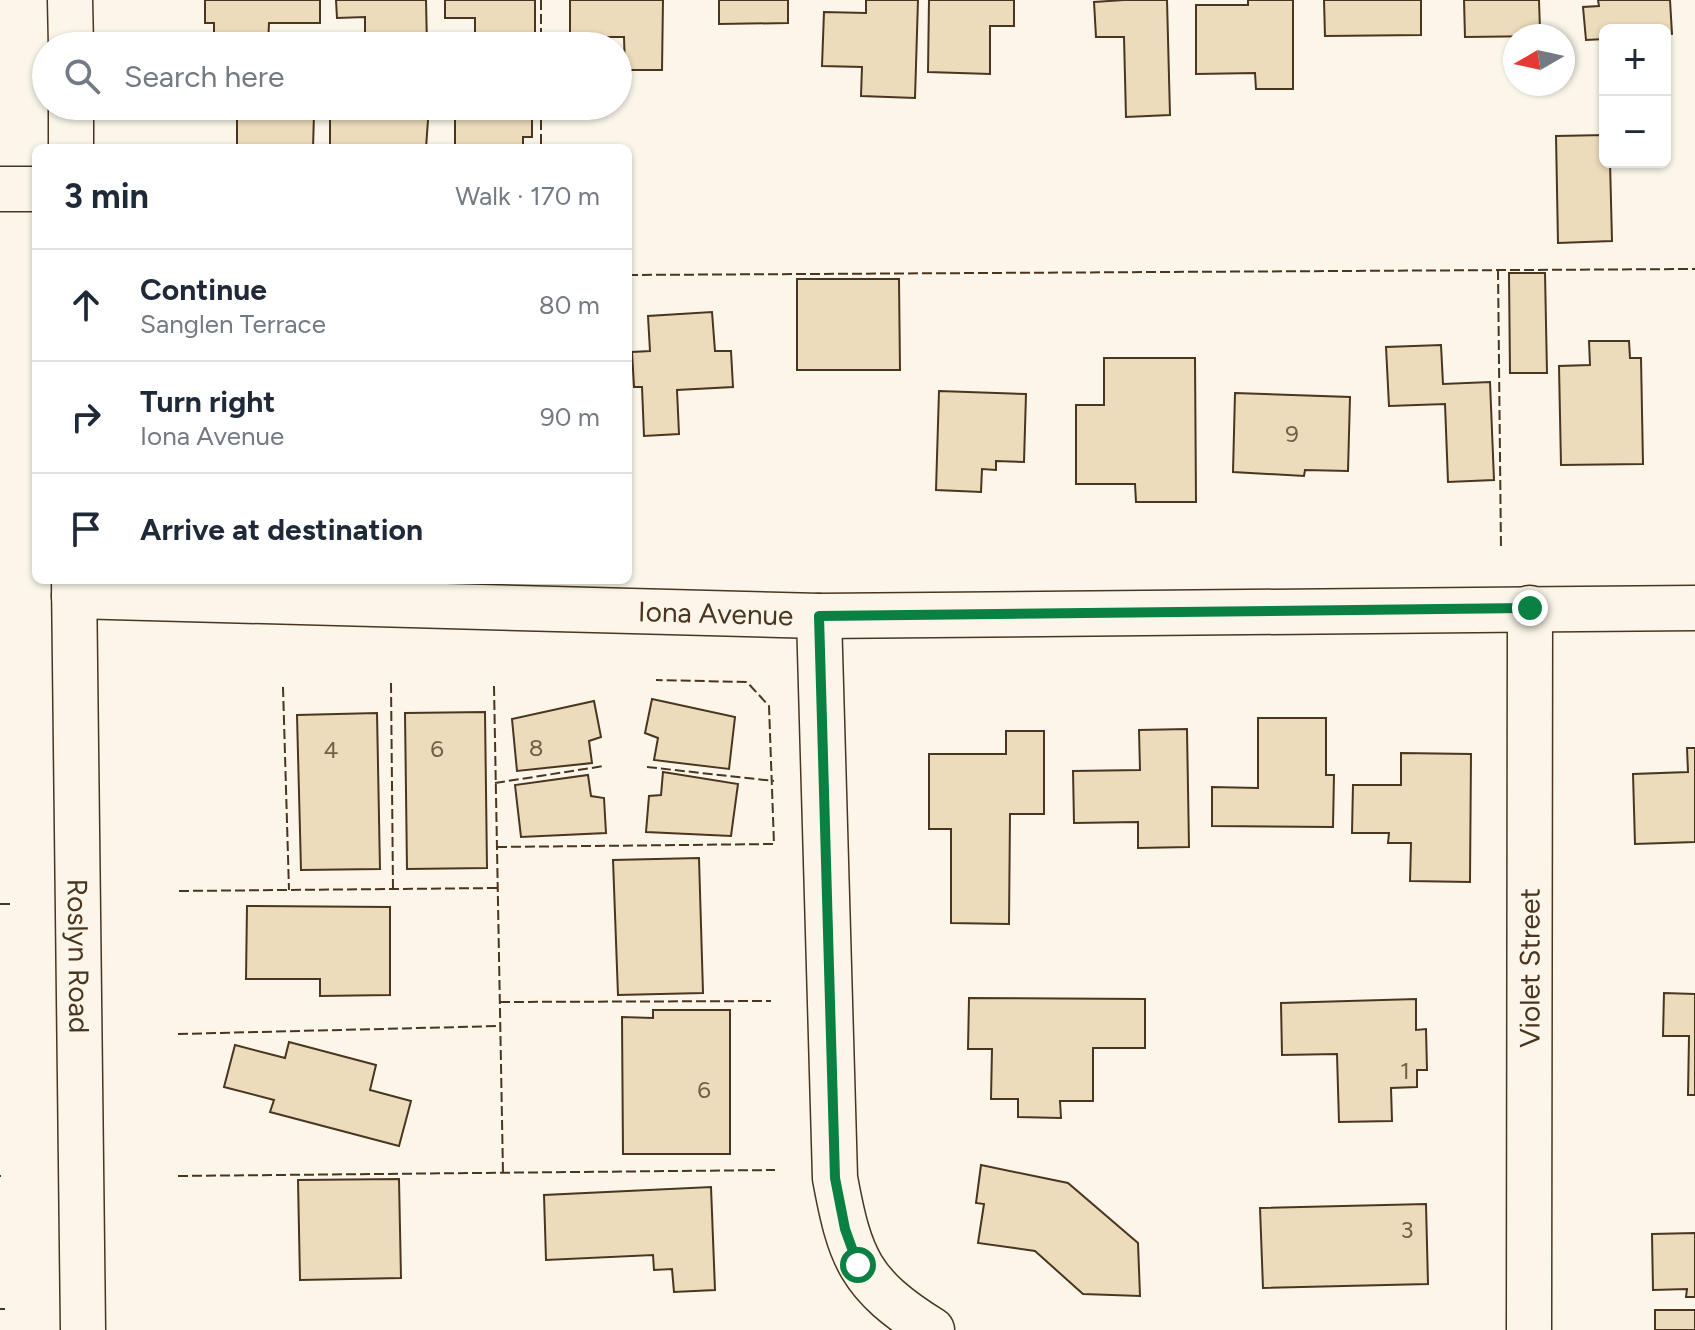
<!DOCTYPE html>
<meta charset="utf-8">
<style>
body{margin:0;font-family:Figtree,sans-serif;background:#f2f2f3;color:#1f2937}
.controls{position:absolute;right:24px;top:24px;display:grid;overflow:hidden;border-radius:12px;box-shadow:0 2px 6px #0004}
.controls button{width:72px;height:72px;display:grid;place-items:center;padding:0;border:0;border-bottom:2px solid #e0e1e3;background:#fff;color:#1f2937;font:40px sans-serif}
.compass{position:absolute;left:1503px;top:24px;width:72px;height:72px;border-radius:50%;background:#fff;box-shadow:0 2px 6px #0004;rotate:261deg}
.stop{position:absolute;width:24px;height:24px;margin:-18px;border:6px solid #0b8043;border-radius:50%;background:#fff}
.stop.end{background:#0b8043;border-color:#fff;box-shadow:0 2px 8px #0008}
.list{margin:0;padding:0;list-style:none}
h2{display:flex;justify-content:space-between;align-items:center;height:104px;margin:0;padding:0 32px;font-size:34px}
h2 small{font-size:26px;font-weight:400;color:#747a83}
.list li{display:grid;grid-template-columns:52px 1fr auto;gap:24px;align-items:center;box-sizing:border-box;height:112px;padding:0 32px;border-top:2px solid #e0e1e3}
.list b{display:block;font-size:30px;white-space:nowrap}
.list p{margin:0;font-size:26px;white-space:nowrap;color:#747a83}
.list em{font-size:26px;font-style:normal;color:#747a83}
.icon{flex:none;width:44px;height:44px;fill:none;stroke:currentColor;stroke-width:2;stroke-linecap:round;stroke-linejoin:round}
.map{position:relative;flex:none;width:1695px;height:1330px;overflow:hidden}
.search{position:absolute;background:#fff;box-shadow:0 2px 6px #0004;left:32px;top:32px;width:600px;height:88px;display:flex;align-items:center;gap:20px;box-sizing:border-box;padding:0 28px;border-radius:44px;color:#747a83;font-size:30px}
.panel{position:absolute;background:#fff;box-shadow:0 2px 6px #0004;left:32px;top:144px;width:600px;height:440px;border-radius:12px}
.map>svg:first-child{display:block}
.building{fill:#ecdcbc;stroke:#4a3520;stroke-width:2}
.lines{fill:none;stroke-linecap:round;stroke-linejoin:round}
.minor-casing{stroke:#4a3520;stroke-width:47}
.minor{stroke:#fbf6e9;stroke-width:44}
.fence{stroke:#4a3520;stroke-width:2;stroke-dasharray:10 4;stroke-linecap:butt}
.route{stroke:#0b8043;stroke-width:10}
.labels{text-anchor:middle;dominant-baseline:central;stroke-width:6;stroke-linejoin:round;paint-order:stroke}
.number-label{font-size:24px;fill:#725f47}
.street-label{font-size:28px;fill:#4a3520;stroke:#fbf6e9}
</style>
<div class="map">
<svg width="1695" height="1330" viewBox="0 0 1695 1330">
<rect width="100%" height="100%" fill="#fbf6e9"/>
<!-- building -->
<g class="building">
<path d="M205 0H320V23H269L268 46H214V23H205Z"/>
<path d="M336 0H426L427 46H365V17L337 18Z"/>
<path d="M445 0H535V46H475V18H445Z"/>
<path d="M570 0H663L662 70H625L624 37H570Z"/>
<path d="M719 0H788V23L719 24Z"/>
<path d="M866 0H918L915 98 861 96 862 67 822 66 824 12 866 13Z"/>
<path d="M929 0H1014V26H990V74L928 72Z"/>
<path d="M1124 0H1167L1170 115 1126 117 1124 37H1096L1094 2Z"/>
<path d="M1248 0H1293V89H1256L1255 73 1196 74V5H1248Z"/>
<path d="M1324 0H1421V35L1325 36Z"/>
<path d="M1464 0H1539L1540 30 1548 29 1549 36 1465 37Z"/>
<path d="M1598 0H1670L1672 34 1665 35V30H1605V39L1586 40 1583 7 1599 6Z"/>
<path d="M237 106H297V114H314L313 148H237Z"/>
<path d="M330 106H429L426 148H330Z"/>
<path d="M460 106H532V137H523V148H455V116L460 117Z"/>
<path d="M1605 135V162H1610L1612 241 1558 243 1556 136Z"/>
<path d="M1509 273H1545L1547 373H1510Z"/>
<path d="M797 279H899L900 370H797Z"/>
<path d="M712 312 715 351H731L733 387 677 390 679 434 644 436 642 387H634L632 352 650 351 648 316Z"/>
<path d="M1589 341H1629L1630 358H1641L1643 464 1561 465 1559 366 1590 365Z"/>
<path d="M1441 345 1443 384 1490 382 1494 480 1448 482 1445 404 1389 406 1386 347Z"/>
<path d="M1104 358H1195L1196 502H1136L1135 484H1076V405H1104Z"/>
<path d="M939 391 1026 394 1024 462 996 461V470L982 469 981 492 936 490Z"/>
<path d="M1235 393 1350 397 1348 471 1305 470 1304 476 1233 472Z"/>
<path d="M652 699 735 717 729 769 654 760 658 738 645 733Z"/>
<path d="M594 701 601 737 589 741 592 763 517 771 512 719Z"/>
<path d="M485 712 487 868 407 869 405 713Z"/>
<path d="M377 713 380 869 301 870 297 715Z"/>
<path d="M1258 718H1326V775H1334L1333 827 1212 826V787L1258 788Z"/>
<path d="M1187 729 1189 847 1138 848V822L1074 823 1073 771 1140 770 1139 730Z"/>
<path d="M1006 731H1044V814H1010L1009 924 951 923V829H929V754H1006Z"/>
<path d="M1687 748H1695V842L1635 844 1633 774 1688 772Z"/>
<path d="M1401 753 1471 754 1470 882 1410 881 1411 843H1388L1389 833H1352L1353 785H1401Z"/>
<path d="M663 772 738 784 731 836 646 832 649 796 661 795Z"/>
<path d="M588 775 591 796 604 798 606 833 521 837 515 785Z"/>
<path d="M699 858 703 993 618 995 613 860Z"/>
<path d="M247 906 390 907V995L320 996V979H246Z"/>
<path d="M1664 993 1695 994V1095H1688L1689 1036H1663Z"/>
<path d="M969 998 1145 999V1048H1093V1101H1060L1061 1118 1018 1117V1099H991L992 1049H968Z"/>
<path d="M1416 999V1030L1426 1029 1427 1070H1417V1087L1391 1088 1392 1121 1339 1122 1337 1054 1282 1055 1281 1003Z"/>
<path d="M653 1010H730V1154H623L622 1017 653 1018Z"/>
<path d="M289 1042 376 1065 370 1090 411 1101 399 1146 270 1112 274 1100 224 1087 235 1045 285 1058Z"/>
<path d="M981 1165 1068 1183 1138 1243 1140 1296 1083 1294 1035 1251 978 1243 984 1204 976 1203Z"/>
<path d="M399 1179 401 1278 300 1280 298 1180Z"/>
<path d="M711 1187 715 1290 674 1292 672 1269 654 1270 653 1255 546 1260 544 1195Z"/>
<path d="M1426 1204 1428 1284 1263 1288 1260 1208Z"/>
<path d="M1695 1233V1297H1686L1687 1289 1653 1290 1652 1234Z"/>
<rect x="1655" y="1310" width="40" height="20"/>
</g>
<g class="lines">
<!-- minor casing -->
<g class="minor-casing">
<g id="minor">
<path d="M70 0 71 46"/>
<path d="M71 106V148"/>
<path d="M0 189H36"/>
<path id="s1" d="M74 580 83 1330"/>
<path id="s2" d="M74 596 819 616 1695 608"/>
<path d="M819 616 835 1178C850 1259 860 1285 932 1330"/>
<path id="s3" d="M1529 1330 1530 608"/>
</g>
</g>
<!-- minor -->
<use href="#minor" class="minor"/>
<!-- fence -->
<g class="fence">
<path d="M541 0V46"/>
<path d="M541 106V148"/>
<path d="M1498 270 1501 550"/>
<path d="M628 275 1695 269"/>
<path d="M391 683 393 889"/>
<path d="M494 686 503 1173"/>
<path d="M283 687 289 890"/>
<path d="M647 767 774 781"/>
<path d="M495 783 604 766"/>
<path d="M497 847 774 844 769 706 747 682 656 680"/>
<path d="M179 891 498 888"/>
<path d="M0 904H11"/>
<path d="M500 1002 771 1001"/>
<path d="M178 1034 500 1026"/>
<path d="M0 1176H1"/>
<path d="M178 1176 775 1170"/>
<path d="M0 1309H5"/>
</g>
</g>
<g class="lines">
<!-- route -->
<path class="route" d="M858 1265 845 1229 835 1178 819 616 1530 608"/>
</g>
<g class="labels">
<!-- number labels -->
<g class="number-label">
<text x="1292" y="433">9</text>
<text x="536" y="747">8</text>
<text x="437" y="748">6</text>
<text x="331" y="749">4</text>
<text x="1405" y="1070">1</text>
<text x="704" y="1089">6</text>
<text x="1407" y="1229">3</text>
</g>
<!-- street labels -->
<g class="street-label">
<text stroke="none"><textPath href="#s2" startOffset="642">Iona Avenue</textPath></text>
<text stroke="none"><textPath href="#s1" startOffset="376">Roslyn Road</textPath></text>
<text stroke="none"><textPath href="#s3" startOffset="362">Violet Street</textPath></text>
</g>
</g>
</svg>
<div class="controls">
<button>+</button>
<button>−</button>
</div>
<svg class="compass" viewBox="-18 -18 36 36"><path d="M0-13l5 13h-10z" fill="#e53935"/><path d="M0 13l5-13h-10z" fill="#747a83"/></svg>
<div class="stop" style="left:858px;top:1265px"></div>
<div class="stop end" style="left:1530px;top:608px"></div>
<div class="search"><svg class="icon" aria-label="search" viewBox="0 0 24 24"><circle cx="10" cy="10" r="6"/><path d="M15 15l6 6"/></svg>Search here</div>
<section class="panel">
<h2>3 min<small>Walk · 170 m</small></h2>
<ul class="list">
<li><svg class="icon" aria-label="ahead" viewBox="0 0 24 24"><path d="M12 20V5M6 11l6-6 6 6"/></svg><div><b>Continue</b><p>Sanglen Terrace</p></div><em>80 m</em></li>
<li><svg class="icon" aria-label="right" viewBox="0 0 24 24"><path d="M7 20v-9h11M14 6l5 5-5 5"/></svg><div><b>Turn right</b><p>Iona Avenue</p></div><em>90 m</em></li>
<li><svg class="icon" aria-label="arrive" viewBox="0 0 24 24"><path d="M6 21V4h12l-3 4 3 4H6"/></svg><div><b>Arrive at destination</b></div></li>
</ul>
</section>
</div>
